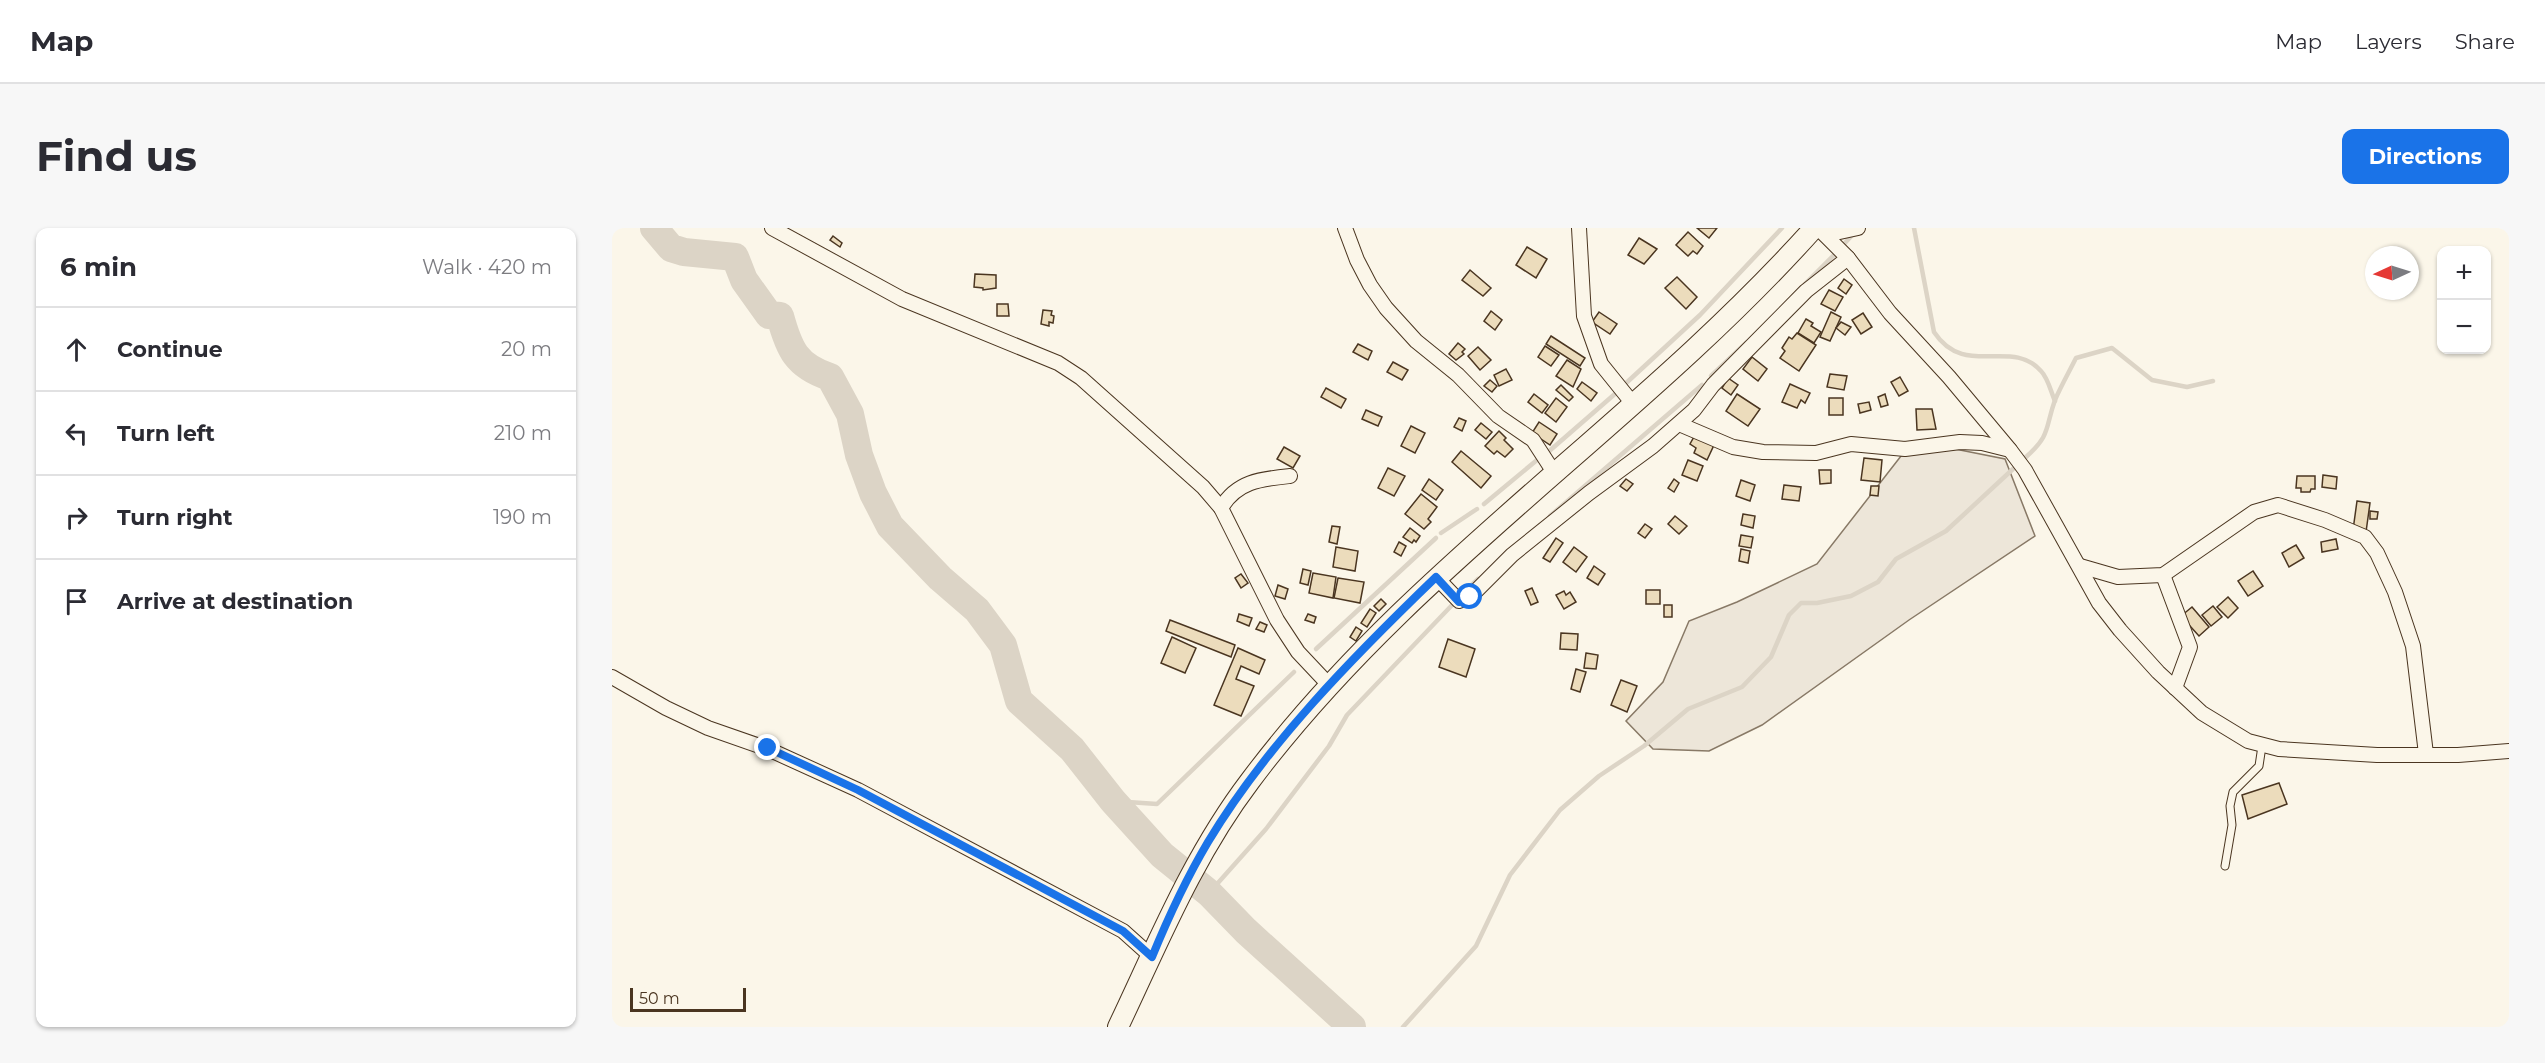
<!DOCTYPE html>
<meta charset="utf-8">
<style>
body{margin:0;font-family:Montserrat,sans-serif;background:#f7f7f7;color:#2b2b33}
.controls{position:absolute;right:18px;top:18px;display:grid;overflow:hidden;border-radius:12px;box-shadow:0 2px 4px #0004}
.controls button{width:54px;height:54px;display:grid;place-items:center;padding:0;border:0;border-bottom:2px solid #e1e1e2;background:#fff;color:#2b2b33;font:30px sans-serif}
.compass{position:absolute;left:1753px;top:18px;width:54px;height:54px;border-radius:50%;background:#fff;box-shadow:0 2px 4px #0004;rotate:266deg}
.scale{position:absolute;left:18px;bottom:15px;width:116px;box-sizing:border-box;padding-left:6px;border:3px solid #4a3520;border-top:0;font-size:16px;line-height:21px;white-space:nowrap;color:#4a3520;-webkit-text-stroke:4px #fbf6e9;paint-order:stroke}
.stop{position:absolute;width:18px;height:18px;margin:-14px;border:4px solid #1a73e8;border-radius:50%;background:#fff}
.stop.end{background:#1a73e8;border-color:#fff;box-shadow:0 2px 6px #0008}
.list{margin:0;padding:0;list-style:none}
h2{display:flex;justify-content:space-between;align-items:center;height:78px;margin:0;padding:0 24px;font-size:26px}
h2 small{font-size:20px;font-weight:400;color:#7c7c81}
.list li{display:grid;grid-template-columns:39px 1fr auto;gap:18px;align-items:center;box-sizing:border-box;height:84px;padding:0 24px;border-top:2px solid #e1e1e2}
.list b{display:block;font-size:22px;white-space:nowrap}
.list em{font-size:20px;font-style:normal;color:#7c7c81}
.icon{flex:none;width:33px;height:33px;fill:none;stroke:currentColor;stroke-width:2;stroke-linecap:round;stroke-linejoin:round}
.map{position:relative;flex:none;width:1897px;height:799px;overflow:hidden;border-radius:12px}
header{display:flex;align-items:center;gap:36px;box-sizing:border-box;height:84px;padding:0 30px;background:#fff;border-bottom:2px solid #e1e1e2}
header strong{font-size:28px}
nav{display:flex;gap:33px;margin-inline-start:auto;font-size:21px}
.intro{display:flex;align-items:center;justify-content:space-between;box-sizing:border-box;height:144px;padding:0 36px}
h1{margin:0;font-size:42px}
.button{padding:15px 27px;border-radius:12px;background:#1a73e8;color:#fff;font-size:21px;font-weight:700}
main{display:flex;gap:36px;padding:0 36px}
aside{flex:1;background:#fff;border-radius:12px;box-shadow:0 2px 4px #0004}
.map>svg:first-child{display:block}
.green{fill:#ede6d9;stroke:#887966;stroke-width:1.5}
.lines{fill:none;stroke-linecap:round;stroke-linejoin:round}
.stream{stroke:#dcd4c6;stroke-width:4.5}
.river{stroke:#dcd4c6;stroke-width:28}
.building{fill:#ecdcbc;stroke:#4a3520;stroke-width:1.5}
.lane-casing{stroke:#4a3520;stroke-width:9}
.street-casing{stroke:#4a3520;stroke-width:16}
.secondary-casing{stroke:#4a3520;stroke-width:22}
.lane{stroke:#fbf6e9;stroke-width:7}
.street{stroke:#fbf6e9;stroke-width:14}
.secondary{stroke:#fbf6e9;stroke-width:20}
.route{stroke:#1a73e8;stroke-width:8}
</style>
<header>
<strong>Map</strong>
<nav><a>Map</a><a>Layers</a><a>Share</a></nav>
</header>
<div class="intro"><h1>Find us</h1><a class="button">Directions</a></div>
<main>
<aside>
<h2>6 min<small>Walk · 420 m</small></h2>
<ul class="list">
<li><svg class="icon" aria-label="ahead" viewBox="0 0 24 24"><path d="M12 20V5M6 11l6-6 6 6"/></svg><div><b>Continue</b></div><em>20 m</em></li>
<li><svg class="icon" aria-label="left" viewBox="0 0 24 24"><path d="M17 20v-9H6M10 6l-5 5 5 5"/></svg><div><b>Turn left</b></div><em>210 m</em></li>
<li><svg class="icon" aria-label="right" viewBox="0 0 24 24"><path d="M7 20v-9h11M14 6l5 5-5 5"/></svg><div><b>Turn right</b></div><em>190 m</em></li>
<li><svg class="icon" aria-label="arrive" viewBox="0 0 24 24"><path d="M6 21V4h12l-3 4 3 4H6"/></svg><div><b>Arrive at destination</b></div></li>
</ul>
</aside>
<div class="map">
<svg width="1897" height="799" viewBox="0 0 1897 799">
<rect width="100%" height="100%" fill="#fbf6e9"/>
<!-- green -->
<path class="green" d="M1343 221 1393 231 1423 308 1297 392 1150 497 1097 523 1041 521 1014 493 1051 454 1077 393 1125 374 1205 336 1289 228Z"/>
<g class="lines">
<!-- stream -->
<g class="stream">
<path d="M1302 0 1322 104C1353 151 1399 109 1429 143 1436 150 1439 164 1443 173"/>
<path d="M1232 16 1243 4"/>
<path d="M1193 56 1225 24"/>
<path d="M1099 148 1134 115"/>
<path d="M1012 157 1088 87 1170 0"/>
<path d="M935 225 1004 165"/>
<path d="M1414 229C1439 207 1433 200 1443 172 1449 158 1457 144 1464 130L1500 120 1540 152 1575 159 1601 153"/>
<path d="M872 276 925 232"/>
<path d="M938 288 1090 157"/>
<path d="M829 305 865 281"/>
<path d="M851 365 866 351"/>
<path d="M704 421 824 310"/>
<path d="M501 573 545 576 682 444"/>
<path d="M597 665 654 601 717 518 735 487 842 375"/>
<path d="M791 799 864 718 898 647 948 582 987 548 1032 518 1076 481 1130 459 1159 429 1177 387 1189 375H1205L1239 368 1266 354 1284 331 1334 303 1401 241"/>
</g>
<!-- river -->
<path class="river" d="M42 0 59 20 72 24 123 29 132 52 157 87 168 88C177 121 184 138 218 149L238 186 247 227 261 265 278 298 328 350 365 382 391 417 407 473 460 521 501 573 550 627 597 665 634 703 740 799"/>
</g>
<!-- building -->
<g class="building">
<path d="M1085 0H1105L1097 10Z"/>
<path d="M1076 4 1091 18 1085 26 1081 23 1076 28 1064 17Z"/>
<path d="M221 8 230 15 228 19 218 12Z"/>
<path d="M1027 10 1045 21 1032 36 1016 27Z"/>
<path d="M915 19 935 31 924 50 904 37Z"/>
<path d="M858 42 879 60 871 68 850 52Z"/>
<path d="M363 46 384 47V60L371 62V60L362 59Z"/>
<path d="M1065 49 1085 69 1074 81 1053 60Z"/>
<path d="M1232 51 1240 57 1234 66 1226 60Z"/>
<path d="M1217 62 1231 69 1223 83 1209 76Z"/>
<path d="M385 76H396L397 88H385Z"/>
<path d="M431 82 440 83 439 87 442 88 441 95 437 94V98L429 96Z"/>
<path d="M879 83 890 92 883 102 872 93Z"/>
<path d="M987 84 1005 96 998 106 980 94Z"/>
<path d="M1219 84 1229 89 1218 113 1208 109Z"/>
<path d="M1251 85 1260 99 1249 106 1240 92Z"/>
<path d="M1194 91 1201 95 1199 98 1209 104 1202 115 1186 105Z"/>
<path d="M1229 94 1239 99 1233 107 1224 100Z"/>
<path d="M1185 105 1204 117 1187 143 1168 130 1173 123 1170 120 1177 109 1180 111Z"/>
<path d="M939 108 973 130 968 138 934 116Z"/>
<path d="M846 115 853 121 850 124 852 126 844 132 837 126Z"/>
<path d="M746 116 760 123 756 132 741 124Z"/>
<path d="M933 118 947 127 939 138 926 129Z"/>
<path d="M866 119 879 132 868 142 856 128Z"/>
<path d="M1140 129 1155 141 1146 153 1131 141Z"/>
<path d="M955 132 969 141 961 159 944 148Z"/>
<path d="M781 134 796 142 790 152 775 144Z"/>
<path d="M894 141 900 152 887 158 882 147Z"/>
<path d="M1218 146 1235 148 1232 162 1215 159Z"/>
<path d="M1288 149 1296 163 1287 168 1279 154Z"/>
<path d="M1116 150 1126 157 1119 167 1110 160Z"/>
<path d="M878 152 885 158 880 164 872 158Z"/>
<path d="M970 154 985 165 979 173 965 161Z"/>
<path d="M1178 156 1198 165 1193 175 1189 172 1185 180 1170 174Z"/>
<path d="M949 157 961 169 957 173 944 162Z"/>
<path d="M714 160 734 171 729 180 709 169Z"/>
<path d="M922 166 936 177 930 185 916 174Z"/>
<path d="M1125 166 1148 181 1136 198 1114 183Z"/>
<path d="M1273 166 1276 177 1269 179 1266 169Z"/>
<path d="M944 170 955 179 944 194 933 185Z"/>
<rect x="1217" y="170" width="14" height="17"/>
<path d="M1257 174 1259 182 1248 185 1246 176Z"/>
<path d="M1304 181H1320L1324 201 1305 202Z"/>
<path d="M754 182 770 189 766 198 750 191Z"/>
<path d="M847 190 854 193 850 203 842 199Z"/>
<path d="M927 194 945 206 938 217 920 205Z"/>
<path d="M869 195 880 204 874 211 863 202Z"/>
<path d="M799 198 813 205 803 225 789 218Z"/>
<path d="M887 203 894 210 892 212 901 221 893 229 885 223 882 226 873 218Z"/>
<path d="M1083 207 1102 217 1095 232 1082 225 1084 220 1078 216Z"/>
<path d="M672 219 688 228 681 240 665 231Z"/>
<path d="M849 223 879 248 869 260 840 234Z"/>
<path d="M1252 230 1270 232 1268 254 1249 252Z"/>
<path d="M1076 232 1091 238 1085 253 1070 247Z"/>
<path d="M776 240 793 248 782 268 766 260Z"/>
<path d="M1207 242H1219V255L1208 256Z"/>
<path d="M1711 247 1725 249 1724 261 1710 259Z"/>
<path d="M1685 248H1703V261H1699L1698 264H1689V260H1684Z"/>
<path d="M817 251 831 262 824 272 810 262Z"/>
<path d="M1014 251 1021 256 1015 263 1008 258Z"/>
<path d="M1062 251 1067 255 1062 264 1056 260Z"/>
<path d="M1129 252 1143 257 1138 273 1124 268Z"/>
<path d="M1172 257 1189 259 1187 273 1170 271Z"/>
<path d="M1259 258H1267L1266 268 1258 267Z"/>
<path d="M809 266 825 279 816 291 819 294 812 301 793 286Z"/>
<path d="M1745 273 1758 275 1754 304 1741 302Z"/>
<path d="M1758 283 1766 284 1765 291H1758Z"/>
<path d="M1131 286 1143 288 1141 300 1129 297Z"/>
<path d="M1063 288 1075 298 1067 306 1056 296Z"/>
<path d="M1033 296 1040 301 1033 310 1026 305Z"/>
<path d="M720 298 728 299 725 316 717 314Z"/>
<path d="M798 300 808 308 804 314 802 312 800 315 791 309Z"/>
<path d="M1129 307 1141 309 1139 320 1127 318Z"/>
<path d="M944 310 951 315 938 334 931 330Z"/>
<path d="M1724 311 1726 321 1710 324 1709 314Z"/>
<path d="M787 314 794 318 789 328 782 324Z"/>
<path d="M1684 317 1692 330 1677 339 1670 325Z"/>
<path d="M724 319 746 323 743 343 721 339Z"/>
<path d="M962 319 975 329 964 344 951 334Z"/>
<path d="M1129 321 1138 323 1136 335 1127 333Z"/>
<path d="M982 338 993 346 986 357 975 350Z"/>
<path d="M691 341 699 343 696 357 688 355Z"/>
<path d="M1641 343 1651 358 1636 368 1626 353Z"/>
<path d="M701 345 724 349 721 370 697 365Z"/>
<path d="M629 346 636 355 629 360 623 350Z"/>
<path d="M726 350 752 354 748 375 722 370Z"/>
<path d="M666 357 676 361 673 371 663 368Z"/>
<path d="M920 360 926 374 919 377 913 363Z"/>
<rect x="1034" y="362" width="14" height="14"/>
<path d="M952 363 954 367 958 364 964 374 952 381 944 367Z"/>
<path d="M1616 369 1626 380 1616 390 1605 379Z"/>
<path d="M769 371 774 376 767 383 762 378Z"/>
<rect x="1052" y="377" width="8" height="12"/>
<path d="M1601 378 1610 389 1599 398 1590 387Z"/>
<path d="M1580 379 1597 399 1587 408 1569 388Z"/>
<path d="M758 381 764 385 755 399 749 395Z"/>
<path d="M627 386 640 390 637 398 625 393Z"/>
<path d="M696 386 704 389 702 395 693 392Z"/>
<path d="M558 392 623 417 619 429 554 403Z"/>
<path d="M648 394 655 397 652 404 644 401Z"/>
<path d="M744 399 750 403 744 413 738 409Z"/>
<path d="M949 405 966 406 965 422 948 421Z"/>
<path d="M560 409 584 420 573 445 549 435Z"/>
<path d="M836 411 863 421 854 449 827 439Z"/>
<path d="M626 420 653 432 647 446 629 438 624 451 642 458 629 488 602 477Z"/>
<path d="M974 425 986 427 984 441 972 440Z"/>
<path d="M964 441 974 444 968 464 959 461Z"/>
<path d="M1009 452 1025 458 1015 484 999 477Z"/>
<path d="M1667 555 1675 576 1636 591 1630 567Z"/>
</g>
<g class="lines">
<!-- lane casing -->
<g class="lane-casing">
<path id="lane" d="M1613 638 1620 597 1618 578 1621 564 1647 538 1650 518"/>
</g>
<!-- street casing -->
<g class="street-casing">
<g id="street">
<path d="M160 0 290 71 446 135 469 150 591 259 609 280 665 392 686 424 718 458"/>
<path d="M733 0 745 32 758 57 774 80 804 113 846 147 886 188 921 212 943 246"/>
<path d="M967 0 972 88 989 136 1022 177"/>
<path d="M1206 0 1236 30 1278 85 1337 149 1398 222 1413 242 1487 375 1508 402 1546 444 1590 485 1636 513 1667 521 1765 527H1846L1897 523"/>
<path d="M1214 7 1246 0"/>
<path d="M1067 196 1121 219 1151 224 1204 225 1239 216 1293 221 1348 214 1370 215 1398 222"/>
<path d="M609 280C625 253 649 251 678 248"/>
<path d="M1468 338 1506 349 1551 347 1642 284 1666 277 1713 292 1753 309 1765 325 1783 364 1801 418 1814 526"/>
<path d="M1551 347 1578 419 1563 460"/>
<path d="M824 349 847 373 858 369 900 327 977 265 1041 218 1082 182 1101 157 1194 63 1236 30"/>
<path d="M0 449 54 480 96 500 156 521 246 562 511 703 540 729"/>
</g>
</g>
<!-- secondary casing -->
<g class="secondary-casing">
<path id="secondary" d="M506 799C546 715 581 628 638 553 797 340 1026 197 1202 0"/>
</g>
<!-- lane -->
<use href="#lane" class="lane"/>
<!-- street -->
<use href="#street" class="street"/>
<!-- secondary -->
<use href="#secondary" class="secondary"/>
</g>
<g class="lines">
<!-- route -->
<path class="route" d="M156 520 246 562 511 703 540 729C556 690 574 651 596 614 655 516 742 428 824 349L847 374 858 369"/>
</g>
</svg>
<div class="controls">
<button>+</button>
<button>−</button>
</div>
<svg class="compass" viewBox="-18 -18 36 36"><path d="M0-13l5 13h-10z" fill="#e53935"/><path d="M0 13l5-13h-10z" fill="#7c7c81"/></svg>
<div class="scale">50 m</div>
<div class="stop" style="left:858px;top:369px"></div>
<div class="stop end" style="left:156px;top:520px"></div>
</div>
</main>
